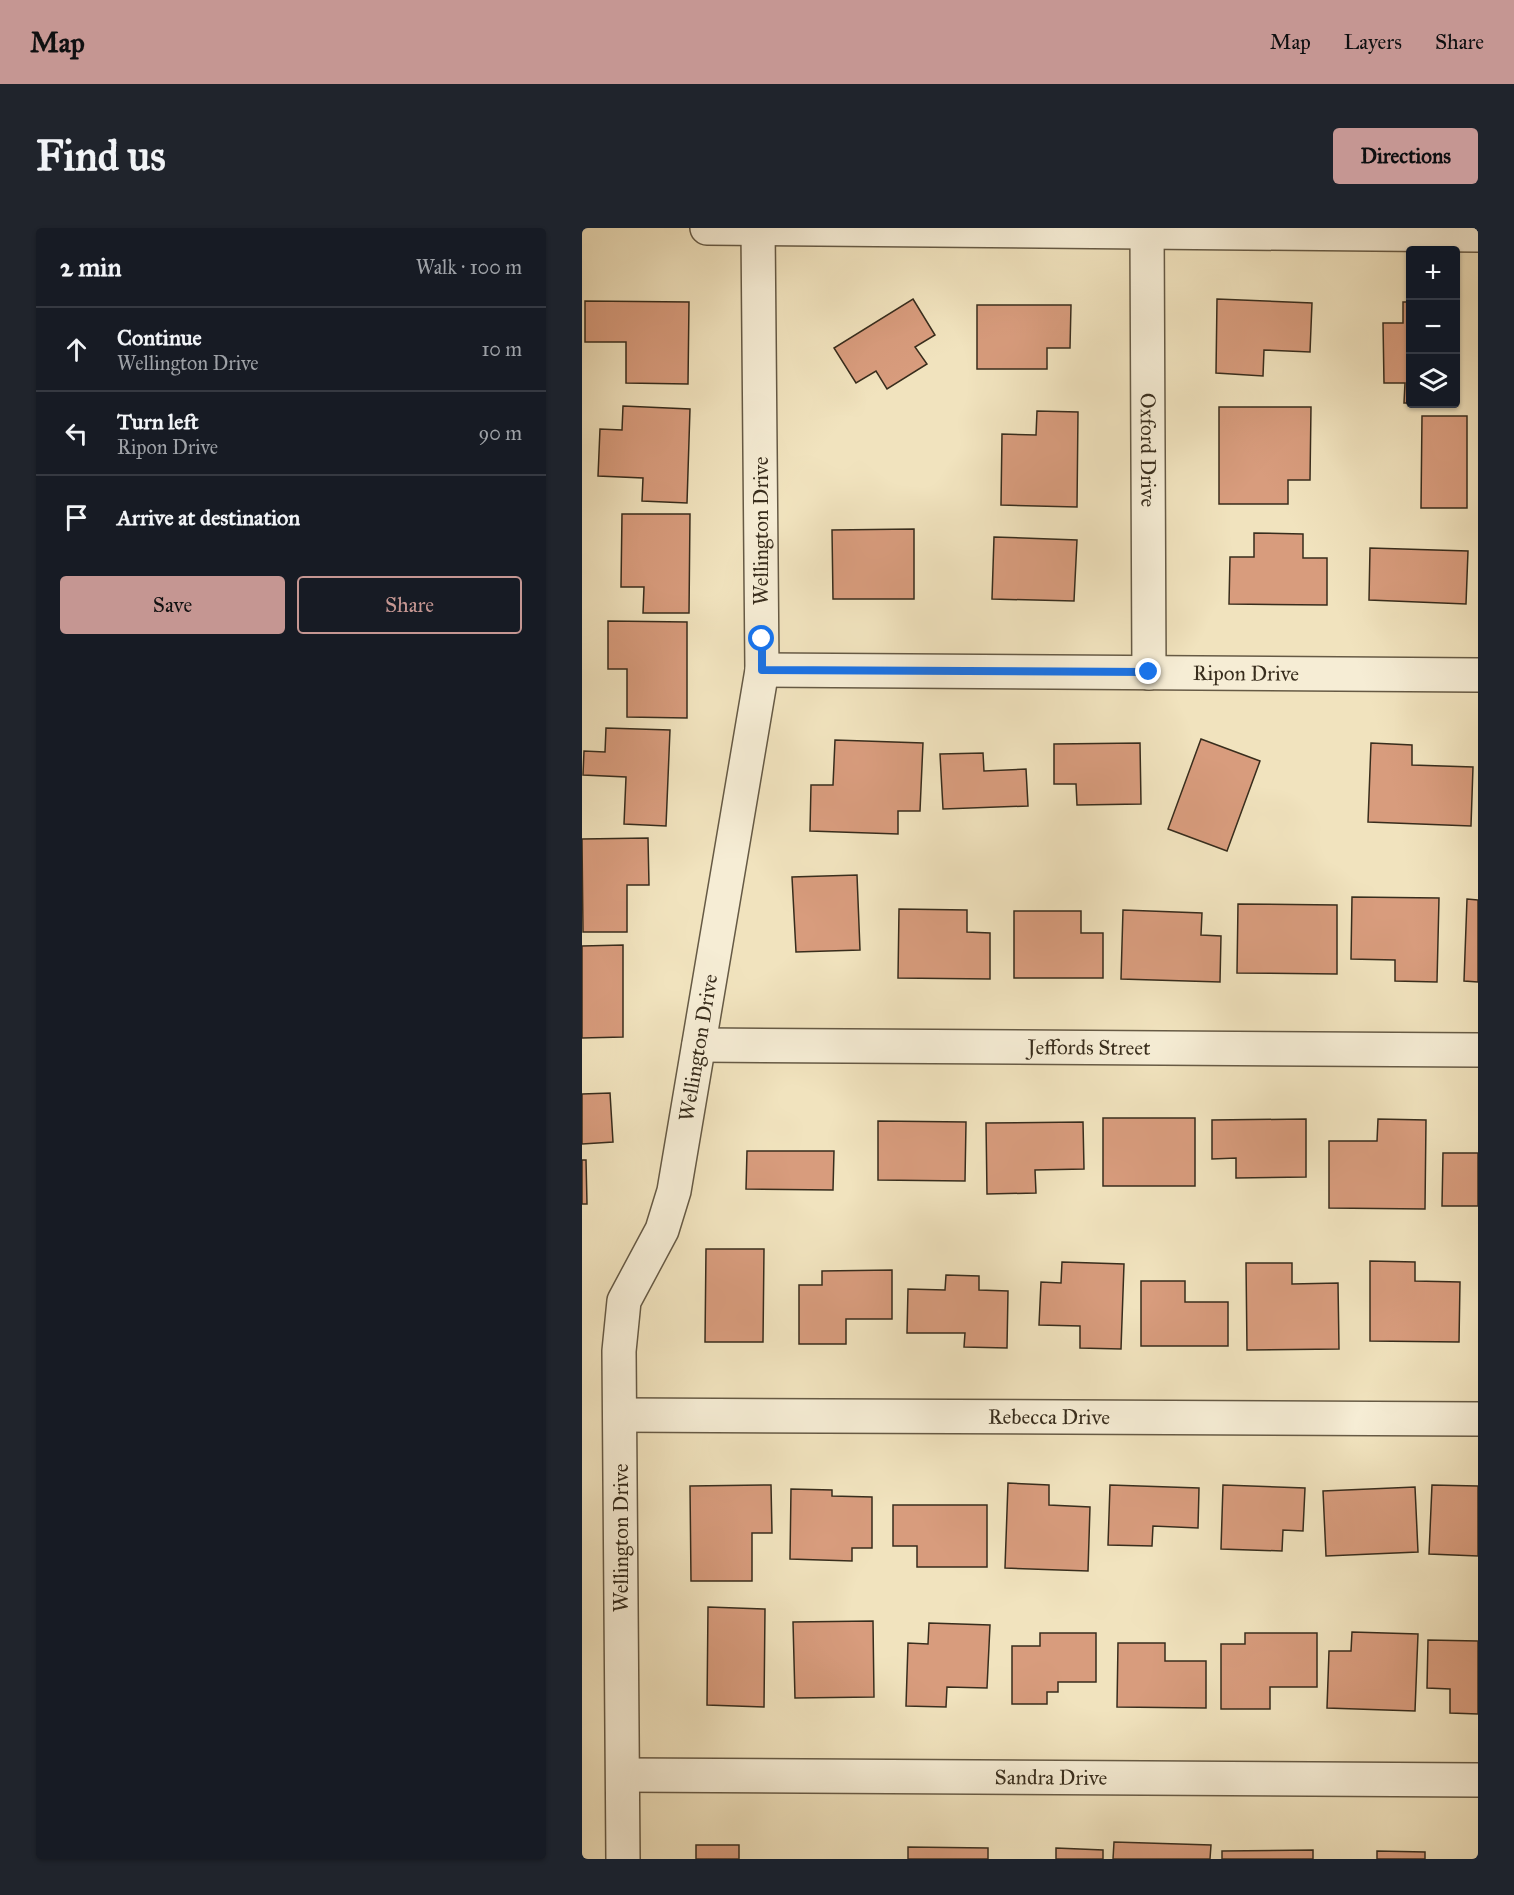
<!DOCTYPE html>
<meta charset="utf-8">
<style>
body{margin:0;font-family:"IM FELL Great Primer",serif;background:#20242c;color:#f1f3f6}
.controls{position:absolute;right:18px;top:18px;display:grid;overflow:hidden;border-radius:6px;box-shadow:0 2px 4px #0004}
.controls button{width:54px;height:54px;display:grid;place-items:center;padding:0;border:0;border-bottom:2px solid #363941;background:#171b24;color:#f1f3f6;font:30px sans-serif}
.stop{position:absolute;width:18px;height:18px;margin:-14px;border:4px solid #1a73e8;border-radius:50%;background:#fff}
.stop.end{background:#1a73e8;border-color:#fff;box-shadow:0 2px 6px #0008}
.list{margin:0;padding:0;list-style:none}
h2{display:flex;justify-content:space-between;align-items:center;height:78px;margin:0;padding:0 24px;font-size:26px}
h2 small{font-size:20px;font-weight:400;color:#9ea1a6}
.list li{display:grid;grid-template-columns:39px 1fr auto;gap:18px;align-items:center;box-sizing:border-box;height:84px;padding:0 24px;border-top:2px solid #363941}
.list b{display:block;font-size:22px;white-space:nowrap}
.list p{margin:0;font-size:20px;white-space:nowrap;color:#9ea1a6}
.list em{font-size:20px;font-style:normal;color:#9ea1a6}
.actions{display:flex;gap:12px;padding:18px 24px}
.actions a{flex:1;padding:14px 0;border:2px solid #c59692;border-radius:6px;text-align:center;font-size:21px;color:#c59692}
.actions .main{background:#c59692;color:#111}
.icon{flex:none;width:33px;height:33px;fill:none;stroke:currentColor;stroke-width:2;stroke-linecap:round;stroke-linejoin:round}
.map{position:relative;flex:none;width:896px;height:1631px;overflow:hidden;border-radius:6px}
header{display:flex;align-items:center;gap:36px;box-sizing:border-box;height:84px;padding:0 30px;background:#c59692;color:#111}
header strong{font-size:28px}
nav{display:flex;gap:33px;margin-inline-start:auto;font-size:21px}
.intro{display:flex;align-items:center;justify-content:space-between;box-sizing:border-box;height:144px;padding:0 36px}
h1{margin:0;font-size:42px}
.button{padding:15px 27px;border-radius:6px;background:#c59692;color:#111;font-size:21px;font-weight:700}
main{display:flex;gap:36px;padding:0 36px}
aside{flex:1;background:#171b24;border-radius:6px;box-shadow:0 2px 4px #0004}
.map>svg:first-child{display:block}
.building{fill:#d89c7d;stroke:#382d1d;stroke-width:1.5}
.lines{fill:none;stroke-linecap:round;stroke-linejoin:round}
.street-casing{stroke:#665a45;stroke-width:36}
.street{stroke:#f6edd5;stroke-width:33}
.route{stroke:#1a73e8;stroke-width:8}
.labels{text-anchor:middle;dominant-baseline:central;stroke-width:6;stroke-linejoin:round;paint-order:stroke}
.street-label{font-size:21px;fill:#382d1d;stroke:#f6edd5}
</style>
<header>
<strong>Map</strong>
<nav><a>Map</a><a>Layers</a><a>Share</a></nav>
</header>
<div class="intro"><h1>Find us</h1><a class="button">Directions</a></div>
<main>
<aside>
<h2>2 min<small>Walk · 100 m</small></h2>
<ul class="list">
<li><svg class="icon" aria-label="ahead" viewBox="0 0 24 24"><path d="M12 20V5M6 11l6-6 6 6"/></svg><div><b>Continue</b><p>Wellington Drive</p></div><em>10 m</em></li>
<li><svg class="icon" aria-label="left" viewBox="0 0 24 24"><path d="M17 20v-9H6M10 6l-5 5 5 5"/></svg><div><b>Turn left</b><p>Ripon Drive</p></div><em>90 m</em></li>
<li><svg class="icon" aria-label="arrive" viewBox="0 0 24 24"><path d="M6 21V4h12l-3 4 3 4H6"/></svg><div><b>Arrive at destination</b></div></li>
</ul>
<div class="actions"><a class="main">Save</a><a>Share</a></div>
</aside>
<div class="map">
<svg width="896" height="1631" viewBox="0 0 896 1631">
<rect width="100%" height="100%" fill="#f1e3be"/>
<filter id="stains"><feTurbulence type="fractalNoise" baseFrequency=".00333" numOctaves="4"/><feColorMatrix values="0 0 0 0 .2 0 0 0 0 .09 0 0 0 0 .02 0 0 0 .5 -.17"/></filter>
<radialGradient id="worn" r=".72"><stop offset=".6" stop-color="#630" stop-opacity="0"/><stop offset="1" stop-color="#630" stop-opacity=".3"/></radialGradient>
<!-- building -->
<g class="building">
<path d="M331 71 353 107 333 119 345 136 305 161 294 143 274 155 252 120Z"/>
<path d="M635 71 730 75 728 124 682 122 681 148 634 145Z"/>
<path d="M3 73 107 74 106 156 44 155V114H3Z"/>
<path d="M821 74H828V175H822L823 155H802L801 95H821Z"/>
<rect x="874" y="74" width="2" height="101"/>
<path d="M395 77H489L488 120H465V141H395Z"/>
<path d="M41 178 108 181 105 275 60 273 61 250 16 248 18 201 40 202Z"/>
<path d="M637 179H729L728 252H706V276H637Z"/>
<path d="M455 183 496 184 495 279 419 277 420 206 454 207Z"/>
<path d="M840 188H885V280H839Z"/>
<path d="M40 286H108L107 385H61L62 359H39Z"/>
<path d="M332 301V371H251L250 302Z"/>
<path d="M672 305 721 306V330H745V377L647 376 648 329H672Z"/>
<path d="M412 309 495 312 492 373 410 371Z"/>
<path d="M788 320 886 323 884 376 787 372Z"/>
<path d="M26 393 105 394V490L45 489V441H26Z"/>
<path d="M24 500 88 502 84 598 42 596 44 549 1 547 2 523 23 524Z"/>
<path d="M619 511 678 533 645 623 586 601Z"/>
<path d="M253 512 341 515 338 583H316V606L228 603 229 557H251Z"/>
<path d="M558 515 559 576 495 577 494 556H472V516Z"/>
<path d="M789 515 830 517V537L891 539 889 598 786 594Z"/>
<path d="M401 525 402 543 444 541 446 578 361 581 358 526Z"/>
<path d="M66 610 67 657H45V704H1L0 611Z"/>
<path d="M275 647 278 722 214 724 210 649Z"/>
<path d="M770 669 857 670 855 754 813 753V732L769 731Z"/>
<path d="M885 671 896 672V754L882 753Z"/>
<path d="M656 676 755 677V746L655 745Z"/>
<path d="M317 681 385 682V704L408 705V751L316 750Z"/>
<path d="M541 682 620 685 619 707 639 708 638 754 539 751Z"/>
<path d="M432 683H499V705H521V750H432Z"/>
<path d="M41 717V809L0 810V718Z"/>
<path d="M28 865 31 914 0 916V866Z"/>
<rect x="521" y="890" width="92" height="68"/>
<path d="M724 891V949L654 950V930L630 931V892Z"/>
<path d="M796 891 844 892 843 981 747 980V913H795Z"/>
<path d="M296 893 384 894 383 953 296 952Z"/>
<path d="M501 894 502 941 453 942 454 965 405 966 404 895Z"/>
<path d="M165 923H252L251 962 164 961Z"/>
<path d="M861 925H896V978H860Z"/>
<path d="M0 932H4L5 976H0Z"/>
<path d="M124 1021H182L181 1114H123Z"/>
<path d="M788 1033 833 1034V1053L878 1054 877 1114 788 1113Z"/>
<path d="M480 1034 542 1036 539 1121 498 1120V1098L457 1097 459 1054 479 1055Z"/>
<path d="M664 1035H710V1056L756 1055 757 1121 665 1122Z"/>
<path d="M310 1042V1091H264V1116H217V1057H240V1043Z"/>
<path d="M364 1047 397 1048V1062L426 1063 425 1120 382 1119 383 1105H325L326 1061 363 1062Z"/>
<path d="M559 1053H603V1074H646V1118H559Z"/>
<path d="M426 1255 467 1257V1277L508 1279 506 1343 423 1340Z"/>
<path d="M189 1257 190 1305H170V1353H109L108 1258Z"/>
<path d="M528 1257 617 1260 616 1300 571 1298 570 1318 526 1317Z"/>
<path d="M641 1257 723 1260 721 1303 701 1302 700 1323 639 1321Z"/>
<path d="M850 1257 896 1258V1328L847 1326Z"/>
<path d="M833 1259 836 1324 744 1328 741 1263Z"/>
<path d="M209 1261 250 1262V1268L290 1269V1320H270V1333L208 1331Z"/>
<path d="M311 1277H405V1339H335V1318H311Z"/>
<path d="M126 1379 183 1381 182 1479 125 1477Z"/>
<path d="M291 1393 292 1469 213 1470 211 1394Z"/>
<path d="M347 1395 408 1397 405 1460 365 1459 364 1479 324 1478 326 1415 346 1416Z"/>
<path d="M770 1404 836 1406 833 1483 745 1480 747 1423H769Z"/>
<path d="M458 1405H514V1454H476V1464H465V1476H430V1418H458Z"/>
<path d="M663 1405H735V1459H688V1481H639V1416H663Z"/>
<path d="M846 1412 896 1413V1486L868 1485V1461L845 1460Z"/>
<path d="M536 1415H583V1433H624V1480L535 1479Z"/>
<path d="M532 1614 629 1617 628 1631H531Z"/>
<rect x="114" y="1617" width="43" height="14"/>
<path d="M326 1619 406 1620V1631H326Z"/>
<path d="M474 1620 521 1622V1631H474Z"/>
<path d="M731 1622V1631H640V1623Z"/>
<path d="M795 1623 843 1624V1631H795Z"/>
</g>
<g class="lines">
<!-- street casing -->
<g class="street-casing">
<g id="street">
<path d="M125 0 896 7"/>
<path id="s1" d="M565 0 567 445"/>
<path id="s2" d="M180 442 896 447"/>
<path id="s3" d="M117 817 896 822"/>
<path id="s4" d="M38 1187 896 1191"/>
<path id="s5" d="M41 1547 896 1552"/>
<path id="s6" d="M41 1631 37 1123 42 1073 80 1002 92 963 180 442 176 0"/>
</g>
</g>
<!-- street -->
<use href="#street" class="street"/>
</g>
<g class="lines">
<!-- route -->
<path class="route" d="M180 411V442L567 444"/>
</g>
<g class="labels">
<!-- street labels -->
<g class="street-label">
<text stroke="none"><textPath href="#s1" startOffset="222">Oxford Drive</textPath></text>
<text transform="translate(179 303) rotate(-90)">Wellington Drive</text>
<text stroke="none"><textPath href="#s2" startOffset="484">Ripon Drive</textPath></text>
<text stroke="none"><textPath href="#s6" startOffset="825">Wellington Drive</textPath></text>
<text stroke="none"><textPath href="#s3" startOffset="390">Jeffords Street</textPath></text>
<text stroke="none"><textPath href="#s4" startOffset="429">Rebecca Drive</textPath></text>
<text transform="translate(39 1310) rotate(-90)">Wellington Drive</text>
<text stroke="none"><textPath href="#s5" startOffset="428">Sandra Drive</textPath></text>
</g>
</g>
<rect width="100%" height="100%" filter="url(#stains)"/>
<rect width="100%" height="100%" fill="url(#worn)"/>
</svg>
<div class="controls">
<button>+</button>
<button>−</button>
<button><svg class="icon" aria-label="layers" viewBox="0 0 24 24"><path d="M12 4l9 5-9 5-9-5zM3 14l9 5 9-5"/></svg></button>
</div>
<div class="stop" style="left:180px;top:411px"></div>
<div class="stop end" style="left:567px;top:444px"></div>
</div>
</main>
